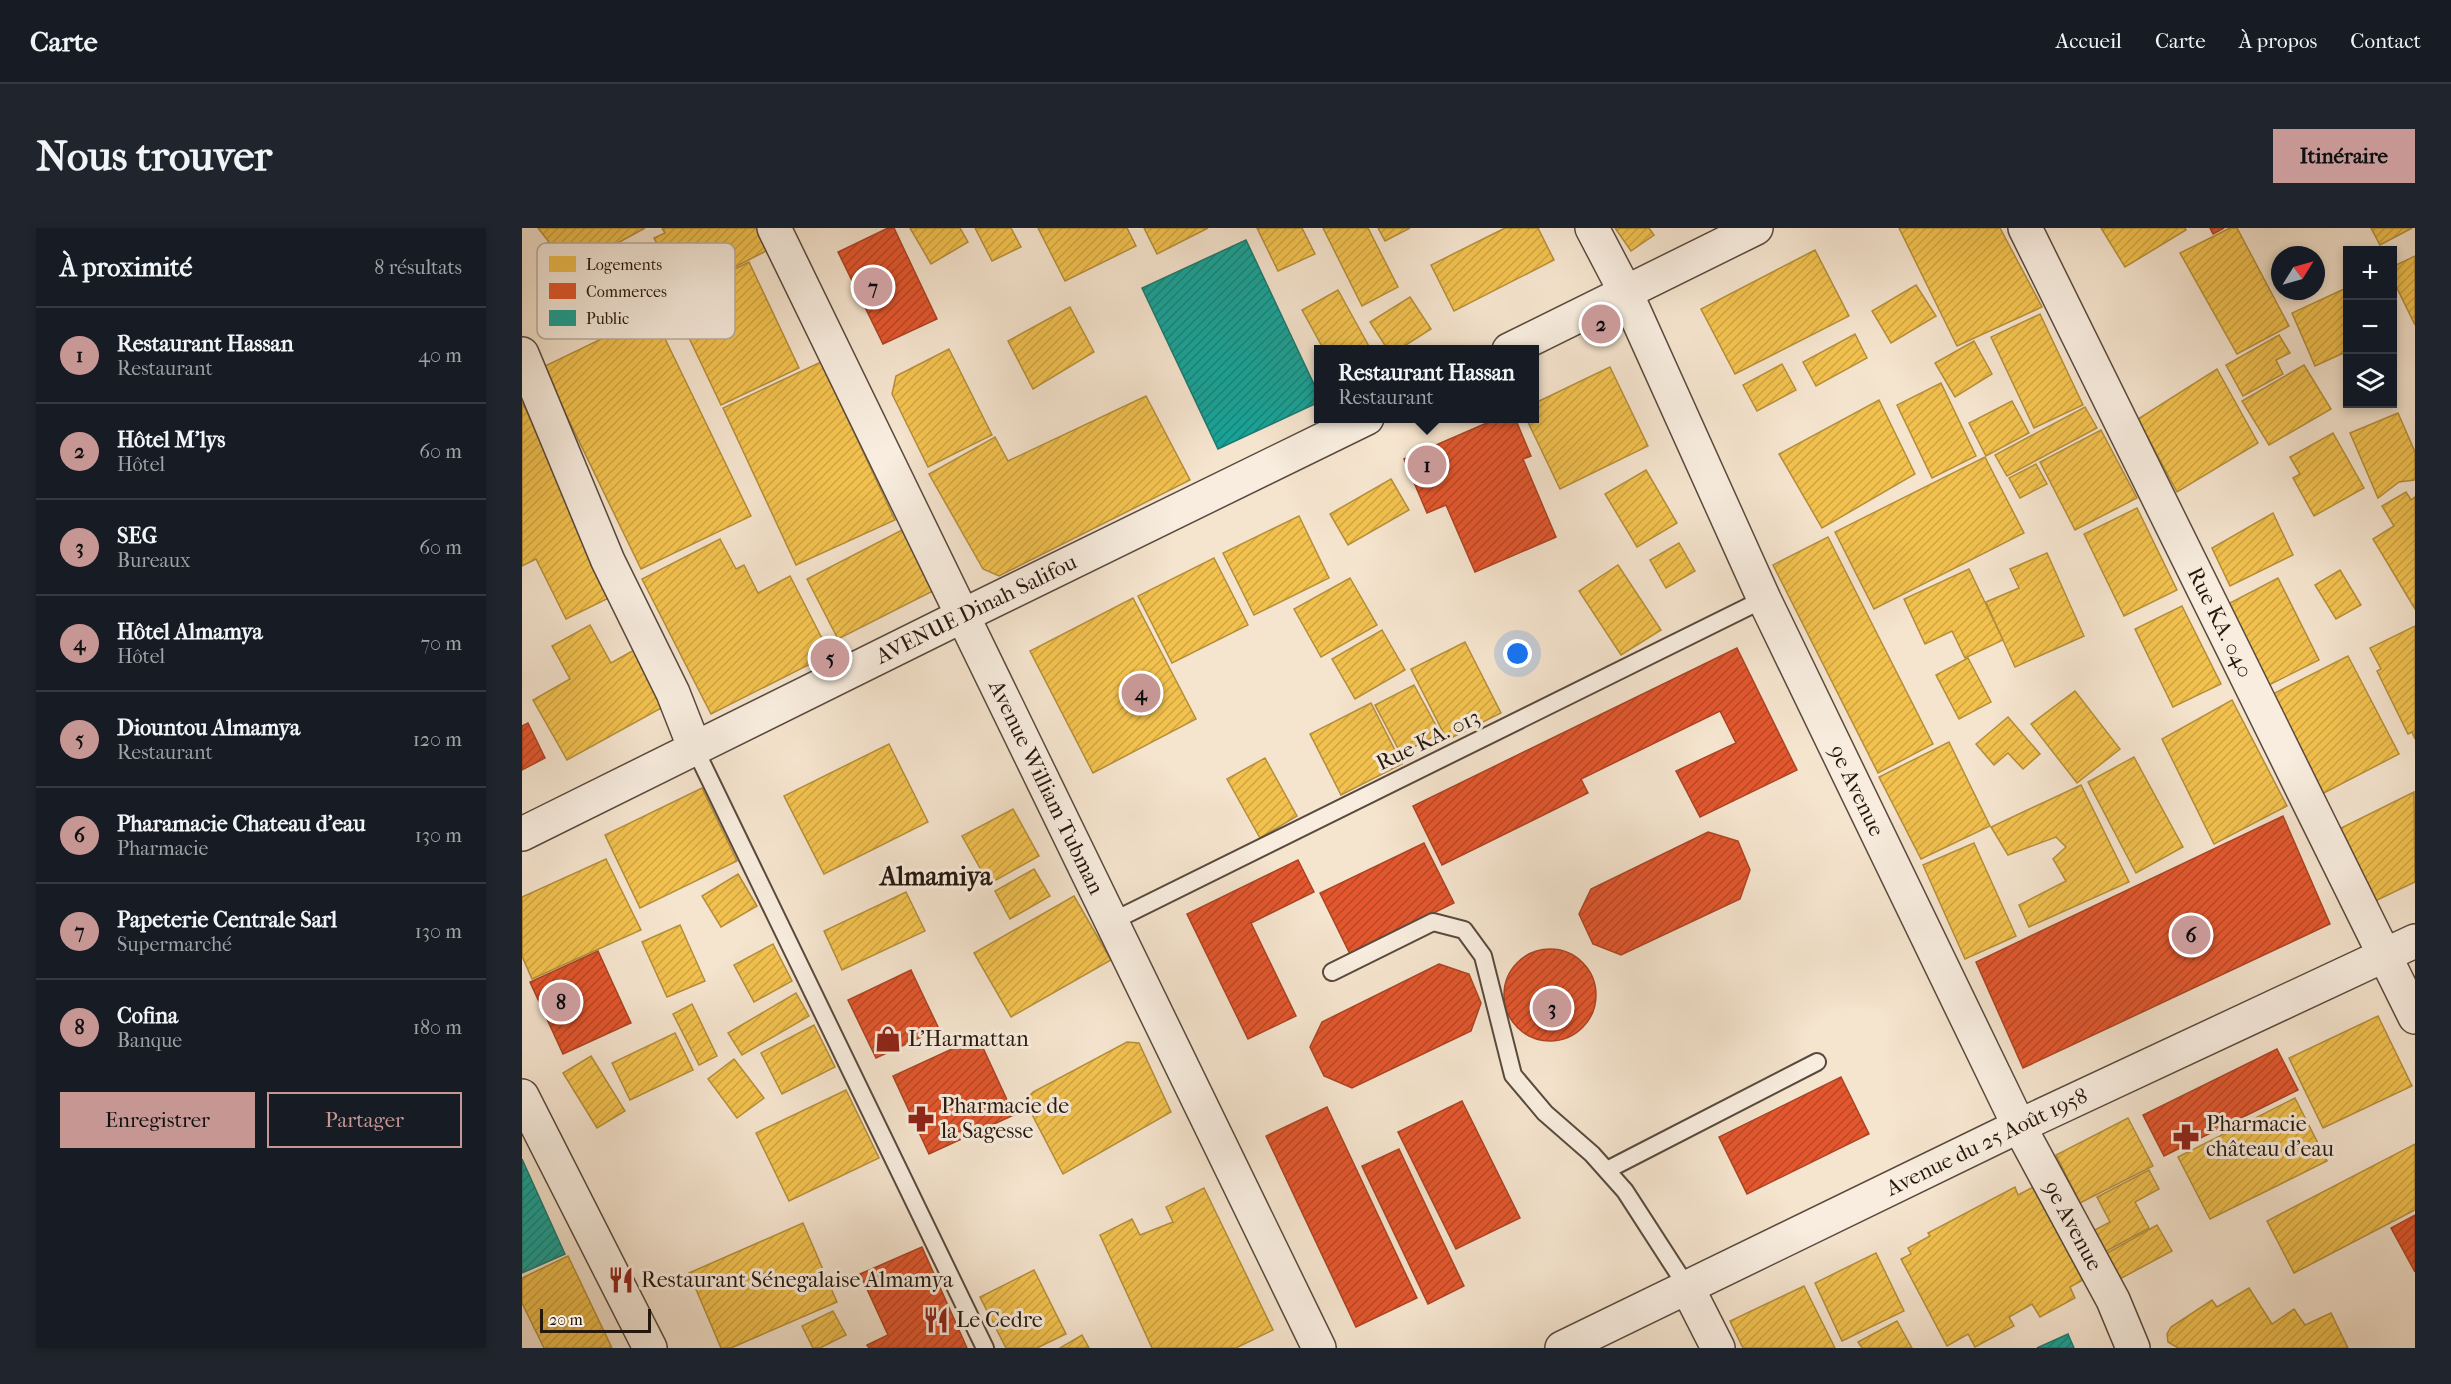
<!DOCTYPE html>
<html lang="fr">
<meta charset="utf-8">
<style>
body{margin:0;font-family:"IM FELL French Canon",serif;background:#20242c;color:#f1f3f6}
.controls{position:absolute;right:18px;top:18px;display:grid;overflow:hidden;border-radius:0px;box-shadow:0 3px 9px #0003}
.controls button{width:54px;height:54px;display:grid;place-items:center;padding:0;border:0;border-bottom:2px solid #363941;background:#171b24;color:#f1f3f6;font:30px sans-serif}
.compass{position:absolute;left:1749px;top:18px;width:54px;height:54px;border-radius:50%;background:#171b24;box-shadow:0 3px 9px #0003;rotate:53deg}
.scale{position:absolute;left:18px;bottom:15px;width:111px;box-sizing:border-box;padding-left:6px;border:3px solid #26170d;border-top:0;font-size:16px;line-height:21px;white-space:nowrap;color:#26170d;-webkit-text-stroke:4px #f8eddf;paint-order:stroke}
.you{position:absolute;left:996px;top:426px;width:21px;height:21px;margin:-15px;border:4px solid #fff;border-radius:50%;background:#1a73e8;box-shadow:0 0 0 9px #1a73e833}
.badge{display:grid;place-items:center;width:39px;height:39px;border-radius:50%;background:#c59692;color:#111;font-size:20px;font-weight:700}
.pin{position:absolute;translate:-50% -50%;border:3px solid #fff;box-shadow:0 2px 6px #0006}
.popup{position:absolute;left:792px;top:117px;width:225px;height:78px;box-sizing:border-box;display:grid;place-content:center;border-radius:0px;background:#171b24;filter:drop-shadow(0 2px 4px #0005);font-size:20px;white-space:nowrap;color:#9ea1a6}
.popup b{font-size:22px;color:#f1f3f6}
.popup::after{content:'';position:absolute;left:50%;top:100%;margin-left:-12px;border:12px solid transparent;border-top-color:#171b24}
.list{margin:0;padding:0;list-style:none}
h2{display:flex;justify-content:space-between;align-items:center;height:78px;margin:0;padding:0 24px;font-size:26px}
h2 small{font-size:20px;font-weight:400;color:#9ea1a6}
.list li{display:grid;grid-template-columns:39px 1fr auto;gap:18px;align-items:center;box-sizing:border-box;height:96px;padding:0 24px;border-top:2px solid #363941}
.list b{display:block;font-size:22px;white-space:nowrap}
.list p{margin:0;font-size:20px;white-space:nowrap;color:#9ea1a6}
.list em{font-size:20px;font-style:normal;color:#9ea1a6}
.actions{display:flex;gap:12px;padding:18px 24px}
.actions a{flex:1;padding:14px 0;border:2px solid #c59692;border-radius:0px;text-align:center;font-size:21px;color:#c59692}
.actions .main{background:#c59692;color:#111}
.icon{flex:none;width:33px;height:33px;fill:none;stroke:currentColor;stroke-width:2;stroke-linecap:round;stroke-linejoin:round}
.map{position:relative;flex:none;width:1893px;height:1120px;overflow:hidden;border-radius:0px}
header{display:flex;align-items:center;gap:36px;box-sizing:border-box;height:84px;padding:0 30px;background:#171b24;border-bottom:2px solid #363941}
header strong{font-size:28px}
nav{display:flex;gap:33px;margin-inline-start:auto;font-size:21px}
.intro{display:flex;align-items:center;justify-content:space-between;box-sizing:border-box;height:144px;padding:0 36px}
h1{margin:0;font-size:42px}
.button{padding:15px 27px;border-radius:0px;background:#c59692;color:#111;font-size:21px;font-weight:700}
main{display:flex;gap:36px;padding:0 36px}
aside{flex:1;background:#171b24;border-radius:0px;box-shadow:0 3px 9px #0003}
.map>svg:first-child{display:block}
.homes{fill:url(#homes-hatch);stroke:#b58e3a;stroke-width:1.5}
.shops{fill:url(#shops-hatch);stroke:#ab4424;stroke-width:1.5}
.public{fill:url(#public-hatch);stroke:#1c796e;stroke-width:1.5}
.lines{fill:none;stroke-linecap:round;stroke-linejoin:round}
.service-casing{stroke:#5a4a3d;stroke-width:20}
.minor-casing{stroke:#5a4a3d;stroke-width:36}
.service{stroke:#f8eddf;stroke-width:16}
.minor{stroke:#f8eddf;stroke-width:33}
.labels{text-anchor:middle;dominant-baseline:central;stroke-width:6;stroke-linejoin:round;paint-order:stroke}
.street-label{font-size:22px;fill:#26170d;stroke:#f8eddf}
.poi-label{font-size:22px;fill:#26170d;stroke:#f8eddf;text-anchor:start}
.quarter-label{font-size:26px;font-weight:bold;fill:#26170d;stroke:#f8eddf}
.key{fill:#f8eddf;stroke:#b9ada0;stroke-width:1.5}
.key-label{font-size:16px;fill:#26170d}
</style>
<header>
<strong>Carte</strong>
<nav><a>Accueil</a><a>Carte</a><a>À propos</a><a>Contact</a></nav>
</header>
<div class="intro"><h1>Nous trouver</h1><a class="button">Itinéraire</a></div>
<main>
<aside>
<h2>À proximité<small>8 résultats</small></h2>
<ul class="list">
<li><span class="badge">1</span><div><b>Restaurant Hassan</b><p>Restaurant</p></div><em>40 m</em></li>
<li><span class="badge">2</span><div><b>Hôtel M'lys</b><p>Hôtel</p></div><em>60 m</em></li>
<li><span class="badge">3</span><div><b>SEG</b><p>Bureaux</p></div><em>60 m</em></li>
<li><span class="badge">4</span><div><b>Hôtel Almamya</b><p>Hôtel</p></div><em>70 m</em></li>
<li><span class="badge">5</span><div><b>Diountou Almamya</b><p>Restaurant</p></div><em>120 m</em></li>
<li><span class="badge">6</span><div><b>Pharamacie Chateau d'eau</b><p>Pharmacie</p></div><em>130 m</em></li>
<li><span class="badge">7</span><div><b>Papeterie Centrale Sarl</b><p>Supermarché</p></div><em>130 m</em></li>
<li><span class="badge">8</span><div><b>Cofina</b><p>Banque</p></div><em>180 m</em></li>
</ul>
<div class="actions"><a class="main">Enregistrer</a><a>Partager</a></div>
</aside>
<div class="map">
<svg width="1893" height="1120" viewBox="0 0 1893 1120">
<defs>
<pattern id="homes-hatch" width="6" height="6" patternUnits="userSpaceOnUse" patternTransform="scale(1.5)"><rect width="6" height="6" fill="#f2c14e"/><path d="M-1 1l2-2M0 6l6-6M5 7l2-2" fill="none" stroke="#cfa543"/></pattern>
<pattern id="shops-hatch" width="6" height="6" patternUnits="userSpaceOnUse" patternTransform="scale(1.5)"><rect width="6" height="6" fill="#e4572e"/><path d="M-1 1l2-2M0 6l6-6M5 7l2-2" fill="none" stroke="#b94726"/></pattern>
<pattern id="public-hatch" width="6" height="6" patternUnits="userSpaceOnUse" patternTransform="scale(1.5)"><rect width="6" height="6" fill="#17a398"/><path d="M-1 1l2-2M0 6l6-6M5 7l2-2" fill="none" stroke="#15847a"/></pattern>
</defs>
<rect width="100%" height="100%" fill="#f5e4ce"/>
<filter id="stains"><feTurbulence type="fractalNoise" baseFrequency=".00333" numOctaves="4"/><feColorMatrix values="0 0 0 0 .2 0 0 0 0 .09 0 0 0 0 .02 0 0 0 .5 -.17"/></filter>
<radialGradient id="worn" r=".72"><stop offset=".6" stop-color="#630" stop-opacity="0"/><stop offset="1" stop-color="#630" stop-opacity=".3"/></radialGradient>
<!-- homes -->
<g class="homes">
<path d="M16 0H123L39 46 23 17 27 14Z"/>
<path d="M140 0H235L246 22 170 61 158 38 149 42 132 10 143 5Z"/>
<path d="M388 0H438L446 14 409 36Z"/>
<path d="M453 0H489L499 19 470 33Z"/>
<path d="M516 0H605L614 18 543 53Z"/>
<path d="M622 0H686L635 26Z"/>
<path d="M735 0H780L793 26 756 43Z"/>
<path d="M801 0H846L876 59 840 78Z"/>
<path d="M856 0H888L863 13Z"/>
<path d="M983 0H1016L1032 32 932 83 909 37Z"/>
<path d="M1093 0H1127L1132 7 1109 23Z"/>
<path d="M1377 0H1478L1520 79 1435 118Z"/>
<path d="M1579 0H1663L1664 2 1603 39Z"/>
<path d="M1708 0H1715L1767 98 1715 126 1658 25Z"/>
<path d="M1849 0H1890L1858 17Z"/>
<path d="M1293 22 1327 88 1213 146 1179 81Z"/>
<path d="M1893 28V97L1870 50V39Z"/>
<path d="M227 34 277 140 199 177 149 72Z"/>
<path d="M1394 57 1414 88 1369 115 1350 83Z"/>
<path d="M1822 61 1826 69V123L1793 138 1770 85Z"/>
<path d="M816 62 849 122H802L780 82Z"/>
<path d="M888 69 909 101 876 122H866L848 94Z"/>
<path d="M548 79 572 124 511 161 486 113Z"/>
<path d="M131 86 229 288 119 341 21 139Z"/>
<path d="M1518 86 1561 177 1512 200 1469 109Z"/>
<path d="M1333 106 1345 130 1294 158 1281 134Z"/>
<path d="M1757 107 1768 125 1754 132 1761 146 1721 168 1704 137Z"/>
<path d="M1452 113 1470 146 1433 169 1413 135Z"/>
<path d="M427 121 470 207 406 239 370 166 374 148Z"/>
<path d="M299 134 373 292 274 337 201 180Z"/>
<path d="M1260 136 1274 162 1235 183 1221 157Z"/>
<path d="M1782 137 1809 181 1747 217 1720 173Z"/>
<path d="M1088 139 1126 218 1038 261 1004 190H1013V175Z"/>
<path d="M1695 141 1736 215 1655 264 1616 191Z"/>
<path d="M1419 155 1454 228 1410 250 1375 177Z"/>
<path d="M624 168 668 252 477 348 461 341 407 246 473 209 486 233Z"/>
<path d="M1357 172 1393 246 1300 300 1257 226Z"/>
<path d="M1490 173 1507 205 1464 228 1447 195Z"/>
<path d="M0 174 95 366 44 391 14 331 0 338Z"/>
<path d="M1563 179 1575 200 1485 248 1473 227Z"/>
<path d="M1876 185 1893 224V252L1877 254 1856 270 1828 205Z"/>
<path d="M1579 202 1615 270 1553 302 1518 234Z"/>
<path d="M1811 205 1842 260 1792 288 1771 250 1778 246 1768 229Z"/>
<path d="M1463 229 1502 305 1352 381 1313 304Z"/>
<path d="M1514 236 1525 256 1498 270 1487 250Z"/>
<path d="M1124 242 1155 295 1115 319 1083 266Z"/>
<path d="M869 251 887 282 826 317 808 286Z"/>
<path d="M1884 264 1889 272 1893 269V381L1851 311 1872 298 1860 278Z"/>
<path d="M1615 280 1655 362 1602 388 1562 306Z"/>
<path d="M1751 285 1771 327 1708 358 1690 320Z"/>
<path d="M777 288 807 350 732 387 701 325Z"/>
<path d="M380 302 411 363 316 411 285 351Z"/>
<path d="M1306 309 1411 516 1356 545 1251 337Z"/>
<path d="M198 311 214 341 222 337 236 365 268 348 308 426 189 486 120 351Z"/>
<path d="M1157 315 1173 343 1144 360 1128 332Z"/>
<path d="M1525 325 1562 408 1493 439 1464 374 1497 360 1488 341Z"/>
<path d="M692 330 726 397 650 435 616 368Z"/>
<path d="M1096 337 1139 402 1099 427 1057 363Z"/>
<path d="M1447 341 1481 412 1443 430 1430 403 1403 416 1382 371Z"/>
<path d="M1818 342 1839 377 1814 391 1793 357Z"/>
<path d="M828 350 855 397 799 429 772 381Z"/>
<path d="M1756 350 1797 432 1747 457 1706 376Z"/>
<path d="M611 370 674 491 571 545 508 423Z"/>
<path d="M1660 378 1699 456 1651 479 1613 401Z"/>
<path d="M68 397 89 435 112 422 143 478 45 532 11 472 48 451 30 418Z"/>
<path d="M1893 398V511L1890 504 1886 506 1855 443 1859 441 1848 420Z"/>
<path d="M860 402 883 442 833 471 810 431Z"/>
<path d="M943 414 979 485 925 512 889 441Z"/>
<path d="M1826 428 1877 526 1798 567 1747 468Z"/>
<path d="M1446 430 1469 474 1437 491 1414 447Z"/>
<path d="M892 457 918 505 879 526 853 477Z"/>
<path d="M1553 463 1598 521 1555 555 1509 496Z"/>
<path d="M1710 472 1765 578 1692 616 1640 511Z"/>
<path d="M849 475 880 536 819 567 788 506Z"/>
<path d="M1486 489 1518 526 1501 541 1486 525 1472 537 1454 516Z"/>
<path d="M1427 514 1468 598 1399 631 1357 549Z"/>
<path d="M367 516 406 594 302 646 262 568Z"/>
<path d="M1612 529 1661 619 1614 645 1566 554Z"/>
<path d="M743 530 775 588 738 610 705 551Z"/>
<path d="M1559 557 1607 654 1507 699 1497 677 1544 653 1531 631 1544 619 1534 609 1486 627 1469 599Z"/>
<path d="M180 560 215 633 118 680 83 607Z"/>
<path d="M1892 564 1893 654 1849 675 1813 603Z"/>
<path d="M491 581 517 628 467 656 440 608Z"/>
<path d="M1452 615 1494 708 1443 731 1401 637Z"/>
<path d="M84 631 119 702 10 751 0 728V669Z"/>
<path d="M512 641 528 668 488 691 473 663Z"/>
<path d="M216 646 235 678 199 699 180 668Z"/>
<path d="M384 664 403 703 320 742 302 703Z"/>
<path d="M552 668 589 732 489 789 452 725Z"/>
<path d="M158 697 183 753 145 769 120 714Z"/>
<path d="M251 716 270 753 232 774 212 737Z"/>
<path d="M274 765 287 788 220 827 206 805Z"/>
<path d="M170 776 195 828 177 837 151 786Z"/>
<path d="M1856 788 1890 858 1801 900 1767 830Z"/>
<path d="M292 797 313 839 260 866 239 825Z"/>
<path d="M153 805 171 842 108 872 90 835Z"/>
<path d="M605 814 617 815 649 884 541 946 503 873 511 864Z"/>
<path d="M69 828 103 883 75 900 41 845Z"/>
<path d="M212 831 242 870 215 890 186 851Z"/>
<path d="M324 862 357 930 267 973 234 905Z"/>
<path d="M1773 870 1805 933 1688 991 1656 929Z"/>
<path d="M1606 890 1631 938 1558 975 1534 927Z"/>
<path d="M1893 916V982L1772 1045 1745 993Z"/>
<path d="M1627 942 1637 961 1613 974 1627 1000 1581 1025 1569 1004 1588 994 1575 969Z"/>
<path d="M1521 954 1570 1047 1548 1059 1553 1070 1518 1089 1510 1076 1487 1089 1492 1098 1453 1119 1446 1106 1425 1118 1379 1031 1389 1026 1386 1020 1408 1008 1406 1005 1493 959 1496 967Z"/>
<path d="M682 960 751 1102 714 1120H630L578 1007 610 991 618 1007 651 994 644 979Z"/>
<path d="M281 995 315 1074 209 1120H199L167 1045Z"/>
<path d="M1635 997 1650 1023 1594 1053 1580 1028Z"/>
<path d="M1354 1025 1382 1083 1320 1113 1293 1055Z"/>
<path d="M46 1028 90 1120H22L0 1075V1050Z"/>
<path d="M512 1042 544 1106 515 1120H484L458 1069Z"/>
<path d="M1282 1058 1313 1120H1221L1208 1093Z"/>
<path d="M1727 1060 1750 1096 1772 1081 1783 1097 1809 1085 1826 1120H1656L1646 1114 1645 1106 1649 1099 1690 1072 1695 1079Z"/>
<path d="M311 1083 324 1107 298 1120H291L280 1098Z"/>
<path d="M1375 1093 1390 1120H1340L1336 1114Z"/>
<path d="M560 1107 567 1120H538Z"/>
</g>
<!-- shops -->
<g class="shops">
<path d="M366 0H372L415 91 361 116 316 24Z"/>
<path d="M1688 0H1702L1691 6Z"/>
<path d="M976 190H993L1009 228 1001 231 1034 309 953 344 924 277 905 285 882 231Z"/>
<path d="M1215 420 1275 542 1178 589 1154 543 1214 515 1198 483 1059 551 1066 565 920 637 891 578Z"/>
<path d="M6 495 23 530 0 542V498Z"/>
<path d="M1761 588 1808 696 1501 840 1454 734Z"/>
<path d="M1186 604 1216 613 1228 642 1218 671 1099 727 1071 716 1057 686 1069 661Z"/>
<path d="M902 615 932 675 828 726 798 665Z"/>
<path d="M776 632 792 664 729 695 774 788 726 811 665 686Z"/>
<circle cx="1028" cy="767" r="46"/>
<path d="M76 723 109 795 41 826 8 754Z"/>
<path d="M917 736 947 746 959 775 949 803 830 860 802 848 788 819 800 794Z"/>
<path d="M389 742 417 801 354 830 326 772Z"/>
<path d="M456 809 492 887 407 926 371 848Z"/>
<path d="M1755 821 1776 862 1642 928 1621 887Z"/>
<path d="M1319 849 1347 906 1225 966 1197 909Z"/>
<path d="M940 873 998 990 934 1021 876 904Z"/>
<path d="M805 879 895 1070 834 1099 744 908Z"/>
<path d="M877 921 942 1058 906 1076 840 938Z"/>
<path d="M1893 987V1044L1869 1000Z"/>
<path d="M400 1019 445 1120H347L345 1117 366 1107 338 1046Z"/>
</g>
<!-- public -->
<g class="public">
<path d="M724 12 797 167V174L696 221 620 60Z"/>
<path d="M0 931 43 1026 0 1045Z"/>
<path d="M1546 1106 1552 1120H1515Z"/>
</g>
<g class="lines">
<!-- service casing -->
<g class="service-casing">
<g id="service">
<path d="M173 521 463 1120"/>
<path d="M589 694 1242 371"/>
<path d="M810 744 911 694 942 702 961 728 991 847 1023 885 1070 926 1103 963 1165 1059"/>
<path d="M1085 942 1295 834"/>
</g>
</g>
<!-- minor casing -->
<g class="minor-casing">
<g id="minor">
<path id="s1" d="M252 0 797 1120"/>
<path id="s2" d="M1070 0 1104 65 1242 371 1497 898 1591 1072 1611 1120"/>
<path id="s3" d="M1503 0 1893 789"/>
<path d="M987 122 1234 0"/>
<path d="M0 126 86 333 151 465 173 521"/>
<path id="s4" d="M0 606 440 388 845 190"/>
<path d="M0 868 128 1120"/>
<path d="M1165 1059 1196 1120"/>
<path id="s5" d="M1040 1120 1497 898 1893 713"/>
</g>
</g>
<!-- service -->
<use href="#service" class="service"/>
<!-- minor -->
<use href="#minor" class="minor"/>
</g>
<!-- icons -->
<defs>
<g id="shop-bare" transform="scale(2.07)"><path d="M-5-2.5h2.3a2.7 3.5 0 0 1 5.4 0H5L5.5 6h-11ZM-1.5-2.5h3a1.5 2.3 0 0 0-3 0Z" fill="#8f2418" stroke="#f8eddf" stroke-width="2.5" paint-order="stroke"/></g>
<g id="pharmacy-bare" transform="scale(2.07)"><path d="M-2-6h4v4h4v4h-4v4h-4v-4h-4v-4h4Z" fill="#8f2418" stroke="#f8eddf" stroke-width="2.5" paint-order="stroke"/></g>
<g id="restaurant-bare" transform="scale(2.07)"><path d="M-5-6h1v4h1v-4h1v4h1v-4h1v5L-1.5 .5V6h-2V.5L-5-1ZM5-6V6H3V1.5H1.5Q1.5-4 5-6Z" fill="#8f2418" stroke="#f8eddf" stroke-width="2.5" paint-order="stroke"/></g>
</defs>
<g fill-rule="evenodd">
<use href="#shop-bare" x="366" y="811"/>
<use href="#pharmacy-bare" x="399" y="891"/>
<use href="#pharmacy-bare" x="1664" y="909"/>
<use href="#restaurant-bare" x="99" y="1052"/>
<use href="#restaurant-bare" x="414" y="1092"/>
</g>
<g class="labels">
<!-- street labels -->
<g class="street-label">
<text stroke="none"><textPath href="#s4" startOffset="507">AVENUE Dinah Salifou</textPath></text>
<text stroke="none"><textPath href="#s3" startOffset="440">Rue KA. 040</textPath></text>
<text transform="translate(906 512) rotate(-26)">Rue KA. 013</text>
<text stroke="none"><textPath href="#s1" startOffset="622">Avenue William Tubman</textPath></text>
<text stroke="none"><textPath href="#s2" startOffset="622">9e Avenue</textPath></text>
<text stroke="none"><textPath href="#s5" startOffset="472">Avenue du 25 Août 1958</textPath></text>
<text stroke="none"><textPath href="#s2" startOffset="1108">9e Avenue</textPath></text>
</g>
<!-- poi labels -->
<g class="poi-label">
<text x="386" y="811">L'Harmattan</text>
<text x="419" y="878">Pharmacie de<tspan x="419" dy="25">la Sagesse</tspan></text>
<text x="1684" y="896">Pharmacie<tspan x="1684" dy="25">château d'eau</tspan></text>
<text x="119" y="1052">Restaurant Sénegalaise Almamya</text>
<text x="434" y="1092">Le Cedre</text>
</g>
<!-- quarter labels -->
<g class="quarter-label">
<text x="414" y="648">Almamiya</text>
</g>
</g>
<!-- legend -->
<rect x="15" y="15" width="198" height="96" rx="9" class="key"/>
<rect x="27" y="28" width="27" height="16" fill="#f2c14e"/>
<rect x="27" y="55" width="27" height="16" fill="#e4572e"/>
<rect x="27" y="82" width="27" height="16" fill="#17a398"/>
<g class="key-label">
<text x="64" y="42">Logements</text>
<text x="64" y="69">Commerces</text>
<text x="64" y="96">Public</text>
</g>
<rect width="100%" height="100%" filter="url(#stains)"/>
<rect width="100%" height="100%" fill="url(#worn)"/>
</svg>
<div class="controls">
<button>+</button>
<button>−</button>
<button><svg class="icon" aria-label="layers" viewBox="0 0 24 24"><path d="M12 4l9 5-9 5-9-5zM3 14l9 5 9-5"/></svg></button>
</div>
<svg class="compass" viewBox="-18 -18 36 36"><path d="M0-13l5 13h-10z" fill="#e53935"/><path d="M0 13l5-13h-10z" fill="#9ea1a6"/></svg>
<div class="scale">20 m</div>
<div class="you"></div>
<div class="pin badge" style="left:905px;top:237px">1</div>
<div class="popup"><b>Restaurant Hassan</b>Restaurant</div>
<div class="pin badge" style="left:1079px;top:96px">2</div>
<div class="pin badge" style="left:1030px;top:780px">3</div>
<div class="pin badge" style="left:619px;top:465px">4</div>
<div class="pin badge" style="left:308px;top:430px">5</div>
<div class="pin badge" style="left:1669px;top:707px">6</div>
<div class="pin badge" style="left:351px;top:59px">7</div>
<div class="pin badge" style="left:39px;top:774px">8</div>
</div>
</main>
